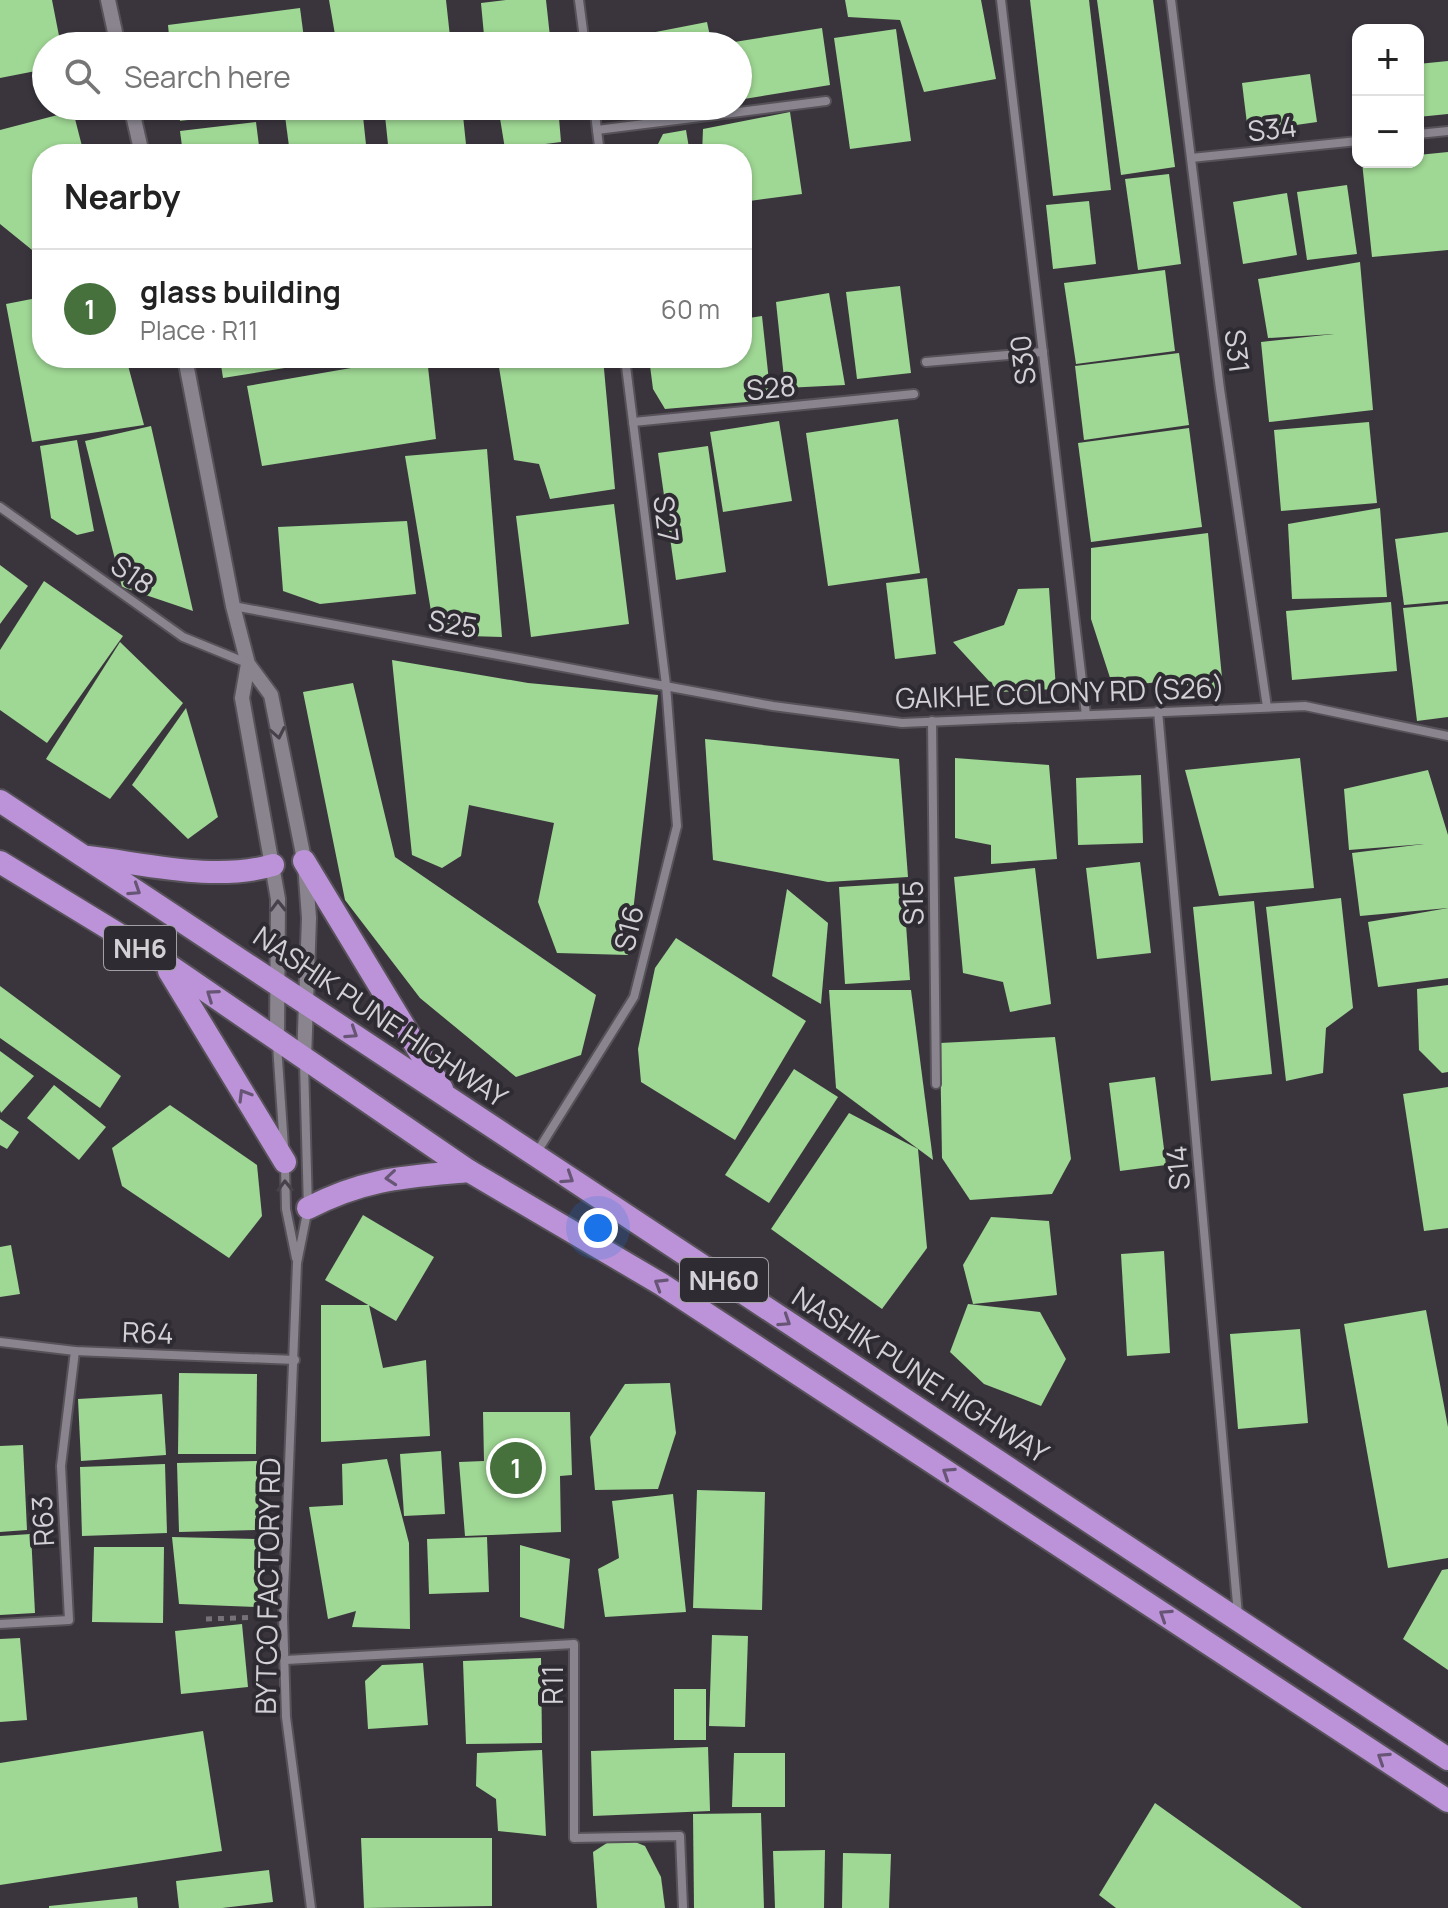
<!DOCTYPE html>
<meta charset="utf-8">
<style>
body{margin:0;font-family:Manrope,sans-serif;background:#f2f2f2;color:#222}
.controls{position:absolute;right:24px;top:24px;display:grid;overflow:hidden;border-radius:16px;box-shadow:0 2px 6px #0004}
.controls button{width:72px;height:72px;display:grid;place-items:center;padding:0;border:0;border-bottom:2px solid #e0e0e0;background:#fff;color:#222;font:40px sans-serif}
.you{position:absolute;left:598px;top:1228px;width:28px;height:28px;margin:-20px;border:6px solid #fff;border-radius:50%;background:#1a73e8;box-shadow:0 0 0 12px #1a73e833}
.badge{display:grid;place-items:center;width:52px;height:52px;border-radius:50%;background:#46713d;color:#fff;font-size:26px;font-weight:700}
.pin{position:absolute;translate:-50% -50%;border:4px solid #fff;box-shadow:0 2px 8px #0006}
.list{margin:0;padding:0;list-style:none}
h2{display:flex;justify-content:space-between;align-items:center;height:104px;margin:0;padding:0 32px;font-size:34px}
h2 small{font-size:26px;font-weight:400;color:#767676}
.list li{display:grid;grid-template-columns:52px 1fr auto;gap:24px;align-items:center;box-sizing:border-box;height:120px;padding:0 32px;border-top:2px solid #e0e0e0}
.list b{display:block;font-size:30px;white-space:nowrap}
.list p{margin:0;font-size:26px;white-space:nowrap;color:#767676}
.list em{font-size:26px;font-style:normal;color:#767676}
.icon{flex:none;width:44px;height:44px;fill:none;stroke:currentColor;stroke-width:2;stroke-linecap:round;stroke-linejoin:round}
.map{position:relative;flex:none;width:1448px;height:1908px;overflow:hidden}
.search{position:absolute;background:#fff;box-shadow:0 2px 6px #0004;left:32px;top:32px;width:720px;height:88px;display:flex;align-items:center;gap:20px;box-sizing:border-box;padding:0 28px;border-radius:44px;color:#767676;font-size:30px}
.panel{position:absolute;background:#fff;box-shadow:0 2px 6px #0004;left:32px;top:144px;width:720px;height:224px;border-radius:32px}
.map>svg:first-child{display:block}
.building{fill:#9fd794}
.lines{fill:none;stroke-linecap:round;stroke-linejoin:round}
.minor-casing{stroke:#575259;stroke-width:12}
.tertiary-casing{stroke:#575259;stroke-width:18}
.trunk-casing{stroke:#575259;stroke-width:26}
.path{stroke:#767178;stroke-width:5;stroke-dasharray:6 6;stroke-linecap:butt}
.minor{stroke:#89848e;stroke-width:8}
.tertiary{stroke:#89848e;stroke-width:14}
.trunk{stroke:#bc93d8;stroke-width:22}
.oneway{stroke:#46414a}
.oneway2{stroke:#675575}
.labels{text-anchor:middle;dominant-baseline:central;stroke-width:8;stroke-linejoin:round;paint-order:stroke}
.shield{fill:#2f2b33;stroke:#a29fa5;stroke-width:2}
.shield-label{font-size:26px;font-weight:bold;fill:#d4d1d6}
.street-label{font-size:28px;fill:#d4d1d6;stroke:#2f2b33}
</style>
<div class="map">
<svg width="1448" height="1908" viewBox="0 0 1448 1908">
<rect width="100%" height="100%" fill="#3a353d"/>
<!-- building -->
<g class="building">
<path d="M0 0H52L61 46H46V69L0 78Z"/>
<path d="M329 0H446L451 46H337Z"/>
<path d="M506 0H546L551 46H485L481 3Z"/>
<path d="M845 0H981L996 79 924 92 900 20 848 17Z"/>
<path d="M1030 0H1089L1111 190 1053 196Z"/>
<path d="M1097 0H1153L1175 167 1121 175Z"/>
<path d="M300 8 305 46H170L168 25Z"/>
<path d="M707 22 712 46H589V45Z"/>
<path d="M822 28 830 85 738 100V46L722 44Z"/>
<path d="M896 29 911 141 850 149 834 38Z"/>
<path d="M1448 61V114L1418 117V64Z"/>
<path d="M1310 74 1317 122 1248 132 1242 83Z"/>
<path d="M178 106H282L283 108 180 121Z"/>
<path d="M384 106H462L467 154H389Z"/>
<path d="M498 106H558L561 142 505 149Z"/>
<path d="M639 106H683L684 108 642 114Z"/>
<path d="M362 107 367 154H290L285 116Z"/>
<path d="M73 111 84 154H42V258L0 224V130Z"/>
<path d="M790 112 802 194 742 202V154H702L703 129Z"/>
<path d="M256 122 260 154H183L180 131Z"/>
<path d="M686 130 690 154H628V150L657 146 663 134Z"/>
<path d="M563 147 564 154H522V152Z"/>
<path d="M1448 152V250L1372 257 1362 162H1418V155Z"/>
<path d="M1169 174 1181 264 1138 270 1125 179Z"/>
<path d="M1347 185 1357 254 1307 260 1297 192Z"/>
<path d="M1287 193 1297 255 1243 264 1233 202Z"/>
<path d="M1089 201 1096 264 1053 269 1046 205Z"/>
<path d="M1360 262 1373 410 1269 422 1261 342 1334 334 1268 338 1258 279Z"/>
<path d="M1165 270 1175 351 1076 364 1064 283Z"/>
<path d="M900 286 911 373 857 379 846 292Z"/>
<path d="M829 293 845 385 785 388 776 302Z"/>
<path d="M42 297V358H126L144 425 32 442 6 304Z"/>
<path d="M762 316 771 400 665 409 653 389 649 358H742V319Z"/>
<path d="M1179 353 1189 425 1084 440 1075 366Z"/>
<path d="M220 358H302L303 365 223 378Z"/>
<path d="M409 358H427L436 439 262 466 247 386Z"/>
<path d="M515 358H603L615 489 550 499 539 464 514 460 498 361Z"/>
<path d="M898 419 920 573 828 586 806 433Z"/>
<path d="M779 421 792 501 723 512 710 432Z"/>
<path d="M1369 422 1377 503 1281 511 1274 430Z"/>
<path d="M151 426 193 611 122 587 85 441Z"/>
<path d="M1189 428 1202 527 1091 542 1078 443Z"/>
<path d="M77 440 94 531 77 535 51 518 40 446Z"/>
<path d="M708 446 726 572 676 580 658 453Z"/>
<path d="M487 449 502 637 435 635 405 456Z"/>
<path d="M614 504 629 624 531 637 516 516Z"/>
<path d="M1380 508 1387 597 1292 599 1288 524Z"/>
<path d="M407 521 416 594 320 604 283 591 278 527Z"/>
<path d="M1448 532V601L1404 605 1395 539Z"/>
<path d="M1208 533 1223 688 1194 693 1177 680 1113 687 1091 619V548Z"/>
<path d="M0 565 28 586 0 624Z"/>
<path d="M927 578 936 654 895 659 886 583Z"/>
<path d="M44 581 123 636 47 743 0 710V650Z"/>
<path d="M1049 588 1056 689 999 692 953 642 1004 625 1018 589Z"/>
<path d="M1391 602 1397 671 1292 680 1286 611Z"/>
<path d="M1448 604V717L1417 721 1403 608Z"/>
<path d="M120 642 183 703 110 799 46 759Z"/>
<path d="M392 660 528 683 658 695 628 955 557 953 538 902 554 823 469 805 461 856 442 868 412 855Z"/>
<path d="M353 683 395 857 596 995 581 1055 516 1077 420 998 345 900 303 692Z"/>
<path d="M186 708 218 817 188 839 132 785Z"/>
<path d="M705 739 899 759 908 877 828 882 713 860Z"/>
<path d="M955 758 1049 765 1057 859 991 864V845L955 838Z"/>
<path d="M1300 758 1314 888 1219 896 1185 770Z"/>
<path d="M1428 770 1448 835V908L1360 916 1352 853 1424 844 1349 850 1344 789Z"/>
<path d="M1141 775 1143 843 1078 845 1076 778Z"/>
<path d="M1140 862 1151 953 1097 959 1086 868Z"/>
<path d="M1035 868 1051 1004 1010 1012 1003 982 963 973 954 877Z"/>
<path d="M903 883 910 980 845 984 839 887Z"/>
<path d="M787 889 828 923 821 1004 772 976Z"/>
<path d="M1341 898 1353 1008 1326 1028 1323 1073 1286 1081 1266 907Z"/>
<path d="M1254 901 1272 1074 1211 1081 1193 907Z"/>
<path d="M1448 908V978L1378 987 1368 922Z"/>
<path d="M676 938 806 1021 735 1140 641 1082 638 1049 655 968Z"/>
<path d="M1448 985V1072L1442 1073 1419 1050 1417 989Z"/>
<path d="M0 986 121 1076 100 1108 0 1038Z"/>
<path d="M829 990H911L933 1160 836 1088Z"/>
<path d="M1055 1037 1071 1159 1052 1194 970 1200 942 1158 940 1043Z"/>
<path d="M0 1051 34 1076 1 1113 0 1110Z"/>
<path d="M794 1069 838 1097 769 1203 725 1175Z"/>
<path d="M1155 1077 1166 1165 1120 1171 1109 1083Z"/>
<path d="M54 1085 106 1127 79 1160 27 1118Z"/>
<path d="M1448 1087V1228L1424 1231 1403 1094Z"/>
<path d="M170 1105 257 1165 262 1216 229 1258 122 1186 112 1148Z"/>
<path d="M849 1113 918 1149 927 1248 882 1309 771 1229Z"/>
<path d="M0 1119 19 1132 7 1149 0 1145Z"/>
<path d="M363 1215 434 1257 396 1321 325 1280Z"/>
<path d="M991 1217 1049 1221 1057 1295 973 1304 963 1265Z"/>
<path d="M11 1245 20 1294 0 1297V1247Z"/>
<path d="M1164 1251 1170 1353 1127 1356 1121 1254Z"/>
<path d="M968 1304 1040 1312 1066 1359 1041 1406 984 1384 950 1352Z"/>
<path d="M321 1305H369L383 1368 426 1360 430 1436 321 1442Z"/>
<path d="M1426 1310 1448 1427V1558L1388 1568 1344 1324Z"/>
<path d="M1300 1329 1308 1423 1238 1429 1230 1334Z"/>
<path d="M179 1373 257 1374 256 1454H178Z"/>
<path d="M670 1383 676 1433 658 1489 595 1490 590 1437 625 1384Z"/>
<path d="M162 1394 166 1455 81 1461 78 1399Z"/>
<path d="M483 1412H570L572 1475 560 1476 561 1532 465 1536 459 1462 484 1461Z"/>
<path d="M23 1445 27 1530 0 1532V1446Z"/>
<path d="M441 1451 445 1514 404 1516 400 1454Z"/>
<path d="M387 1459 409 1543 410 1629 352 1627 356 1611 328 1619 309 1507 343 1505 342 1464Z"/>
<path d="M257 1461 259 1530 179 1532 177 1463Z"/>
<path d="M165 1464 167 1533 82 1536 80 1467Z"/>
<path d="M697 1490 765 1492 762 1610 693 1608Z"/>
<path d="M673 1494 686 1612 605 1617 598 1569 619 1558 612 1501Z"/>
<path d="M31 1534 35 1613 0 1615V1536Z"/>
<path d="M172 1537 260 1539 257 1607 179 1604Z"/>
<path d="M487 1537 489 1592 429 1594 427 1539Z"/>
<path d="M520 1545 570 1559 564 1629 520 1617Z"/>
<path d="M94 1547H164L163 1623 92 1622Z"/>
<path d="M1448 1569V1670L1403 1639 1442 1570Z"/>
<path d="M242 1624 248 1687 181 1694 175 1631Z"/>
<path d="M712 1635 748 1636 745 1727 709 1726Z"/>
<path d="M20 1638 27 1720 0 1722V1639Z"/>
<path d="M541 1658 542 1743 466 1744 463 1661Z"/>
<path d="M423 1663 428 1725 368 1729 365 1681 382 1665Z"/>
<rect x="674" y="1689" width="32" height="51"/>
<path d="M203 1731 222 1851 0 1885V1763Z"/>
<path d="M708 1747 710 1811 593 1816 591 1751Z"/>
<path d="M542 1750 546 1836 498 1831 496 1799 476 1786 477 1753Z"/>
<path d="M734 1753H785V1807H732Z"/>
<path d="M1155 1803 1302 1908H1116L1099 1895Z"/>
<path d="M761 1813 764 1908H694L693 1814Z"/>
<path d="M361 1838H492V1906L364 1908Z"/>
<path d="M635 1842 645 1846 661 1877 665 1908H597L593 1852 607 1843Z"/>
<path d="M825 1850 824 1908H775L773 1851Z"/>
<path d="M843 1853 891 1854 889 1908H842Z"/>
<path d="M269 1870 273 1902 222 1908H179L176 1881Z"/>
<path d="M137 1897 138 1908H49V1906Z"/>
</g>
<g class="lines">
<!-- minor casing -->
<g class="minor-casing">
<g id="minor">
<path d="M579 0 585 46"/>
<path d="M1001 0 1086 715"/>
<path d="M1171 0 1220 389 1267 707"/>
<path d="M594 106 600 154"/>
<path d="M597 130 826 101"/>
<path d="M1418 134 1448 131"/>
<path d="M1191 158 1358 141"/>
<path d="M926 362 1043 352"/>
<path d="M633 422 914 394"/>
<path d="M0 507 183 637 247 663"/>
<path d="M233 606 773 706 902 723 1305 706 1448 736"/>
<path d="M1158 711 1238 1615"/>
<path d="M932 721 936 1084"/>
<path d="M277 1045 284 1147"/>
<path d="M304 1064 308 1208 297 1263 283 1616 286 1717 311 1908"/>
<path d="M537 1152 634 997 677 826 666 685 625 358"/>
<path d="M285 1165 286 1209 296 1258"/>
<path d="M0 1342 75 1351 295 1360"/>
<path d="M0 1624 69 1620 61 1466 75 1351"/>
<path d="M286 1660 574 1644V1838L680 1836 683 1908"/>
</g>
</g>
<!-- tertiary casing -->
<g class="tertiary-casing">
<g id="tertiary">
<path d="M108 0 118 46"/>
<path d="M131 106 142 154"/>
<path d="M185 358 233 606 248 664 271 695 305 864 309 918 304 1059"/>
<path d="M248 664 242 698 278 899 277 1039"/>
</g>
</g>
<!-- trunk casing -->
<g class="trunk-casing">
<g id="trunk">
<path d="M0 801 1448 1759"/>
<path d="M88 857C147 864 216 882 273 865"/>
<path d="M304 861 442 1089"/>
<path d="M0 862 164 962 469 1171 661 1284 1448 1801"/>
<path d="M169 971 285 1162"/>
<path d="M308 1208C366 1178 405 1177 469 1171"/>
</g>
</g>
<!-- path -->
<path class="path" d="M206 1619 266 1617"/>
<!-- minor -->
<use href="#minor" class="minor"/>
<!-- tertiary -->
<use href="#tertiary" class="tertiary"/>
<!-- trunk -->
<use href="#trunk" class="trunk"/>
</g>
<!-- one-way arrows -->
<defs><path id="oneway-chevron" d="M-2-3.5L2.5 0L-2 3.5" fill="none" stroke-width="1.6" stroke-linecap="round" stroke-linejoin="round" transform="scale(2)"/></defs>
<g class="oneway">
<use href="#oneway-chevron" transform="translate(278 733) rotate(79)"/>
<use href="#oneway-chevron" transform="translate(278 906) rotate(-91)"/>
<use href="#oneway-chevron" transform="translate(285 1186) rotate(-91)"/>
</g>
<g class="oneway2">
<use href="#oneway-chevron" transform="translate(135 890) rotate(33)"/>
<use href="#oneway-chevron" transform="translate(212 995) rotate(-145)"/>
<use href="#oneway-chevron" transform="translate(352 1033) rotate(33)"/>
<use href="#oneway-chevron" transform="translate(244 1095) rotate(-121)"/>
<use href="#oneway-chevron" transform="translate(391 1178) rotate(175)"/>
<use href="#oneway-chevron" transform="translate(568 1178) rotate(33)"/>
<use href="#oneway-chevron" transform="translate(660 1284) rotate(-148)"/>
<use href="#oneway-chevron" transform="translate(785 1321) rotate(33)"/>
<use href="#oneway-chevron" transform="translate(948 1473) rotate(-147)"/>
<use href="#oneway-chevron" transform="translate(1165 1615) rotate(-147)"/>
<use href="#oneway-chevron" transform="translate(1383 1758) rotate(-147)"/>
</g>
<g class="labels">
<!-- shield labels -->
<g class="shield">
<rect x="104" y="926" width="72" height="44" rx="6"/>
<rect x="680" y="1258" width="88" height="44" rx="6"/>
</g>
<g class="shield-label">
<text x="140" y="948">NH6</text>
<text x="724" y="1280">NH60</text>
</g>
<!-- street labels -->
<g class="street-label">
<text transform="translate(1272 128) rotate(-6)">S34</text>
<text transform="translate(1238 351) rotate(83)">S31</text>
<text transform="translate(1022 360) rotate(-97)">S30</text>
<text transform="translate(771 387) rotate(-6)">S28</text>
<text transform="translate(667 519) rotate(83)">S27</text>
<text transform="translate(133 574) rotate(35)">S18</text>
<text transform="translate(453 623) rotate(10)">S25</text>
<text transform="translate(1060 692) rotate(-2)">GAIKHE COLONY RD (S26)</text>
<text transform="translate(912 903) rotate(-91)">S15</text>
<text transform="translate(628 928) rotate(-76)">S16</text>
<text transform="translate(381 1016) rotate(34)">NASHIK PUNE HIGHWAY</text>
<text transform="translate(1177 1168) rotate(-95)">S14</text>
<text transform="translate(148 1332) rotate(2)">R64</text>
<text transform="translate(921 1374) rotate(33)">NASHIK PUNE HIGHWAY</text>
<text transform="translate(42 1521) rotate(-93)">R63</text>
<text transform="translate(267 1586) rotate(-89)">BYTCO FACTORY RD</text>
<text transform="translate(552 1685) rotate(-90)">R11</text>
</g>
</g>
</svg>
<div class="controls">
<button>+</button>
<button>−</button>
</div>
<div class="you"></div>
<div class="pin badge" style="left:516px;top:1468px">1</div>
<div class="search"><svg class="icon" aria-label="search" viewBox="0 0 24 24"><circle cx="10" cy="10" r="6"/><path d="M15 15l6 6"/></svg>Search here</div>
<section class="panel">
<h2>Nearby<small></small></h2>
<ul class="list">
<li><span class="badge">1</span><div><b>glass building</b><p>Place · R11</p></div><em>60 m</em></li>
</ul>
</section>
</div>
